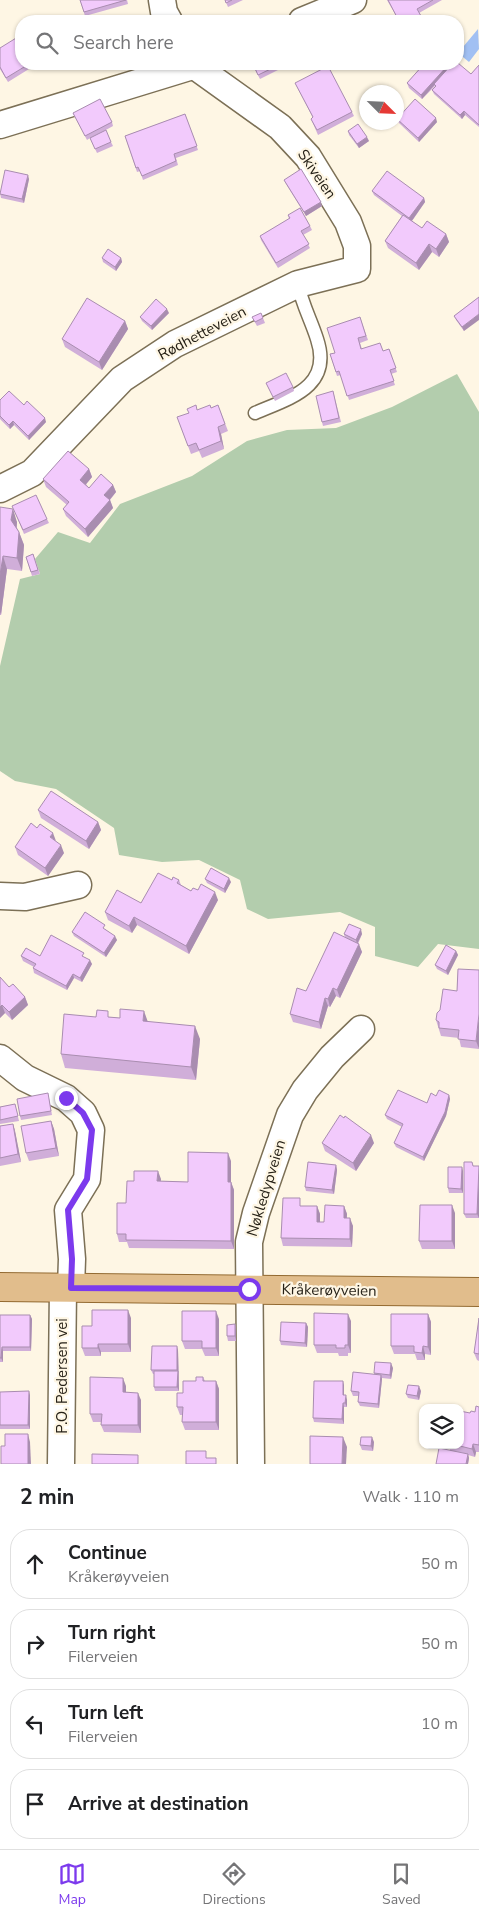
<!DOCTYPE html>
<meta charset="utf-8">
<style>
body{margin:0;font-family:"Nunito Sans",sans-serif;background:#f2f2f2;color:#202124}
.controls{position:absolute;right:15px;bottom:15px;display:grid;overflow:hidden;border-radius:10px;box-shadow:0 1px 4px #0004}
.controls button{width:45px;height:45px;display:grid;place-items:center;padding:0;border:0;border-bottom:1px solid #e0e0e0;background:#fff;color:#202124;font:25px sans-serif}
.compass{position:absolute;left:359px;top:85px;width:45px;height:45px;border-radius:50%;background:#fff;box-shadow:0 1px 4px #0004;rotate:114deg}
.stop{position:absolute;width:15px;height:15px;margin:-11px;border:4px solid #7c3aed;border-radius:50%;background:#fff}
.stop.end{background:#7c3aed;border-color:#fff;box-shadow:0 1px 5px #0008}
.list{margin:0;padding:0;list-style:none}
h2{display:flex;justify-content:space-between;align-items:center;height:65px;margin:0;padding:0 20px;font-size:21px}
h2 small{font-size:16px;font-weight:400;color:#757577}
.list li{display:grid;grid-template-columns:32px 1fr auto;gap:15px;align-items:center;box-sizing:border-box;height:70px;margin:0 10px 10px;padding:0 10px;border:1px solid #e0e0e0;border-radius:20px}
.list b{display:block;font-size:19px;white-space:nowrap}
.list p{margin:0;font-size:16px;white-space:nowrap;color:#757577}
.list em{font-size:16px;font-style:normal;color:#757577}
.icon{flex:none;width:28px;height:28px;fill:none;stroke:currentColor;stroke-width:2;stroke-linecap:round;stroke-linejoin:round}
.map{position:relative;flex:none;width:479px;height:1464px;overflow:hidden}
.search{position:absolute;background:#fff;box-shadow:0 1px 4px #0004;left:15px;right:15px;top:15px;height:55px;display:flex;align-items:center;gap:12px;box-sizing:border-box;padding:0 18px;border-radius:20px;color:#757577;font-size:19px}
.sheet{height:385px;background:#fff}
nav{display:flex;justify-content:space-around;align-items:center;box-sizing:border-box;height:70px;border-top:1px solid #e0e0e0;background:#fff;font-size:14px;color:#757577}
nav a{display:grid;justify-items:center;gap:2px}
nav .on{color:#7c3aed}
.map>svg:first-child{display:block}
.green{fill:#b3cdad}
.water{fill:#a1c0f3}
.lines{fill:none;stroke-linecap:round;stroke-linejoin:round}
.lane-casing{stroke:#7c7056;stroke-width:15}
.street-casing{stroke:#7c7056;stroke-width:29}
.primary-casing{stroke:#936a31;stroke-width:30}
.lane{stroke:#fff;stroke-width:12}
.street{stroke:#fff;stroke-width:26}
.primary{stroke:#e1bd8c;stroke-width:28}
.wall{fill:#d0aed9}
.shaded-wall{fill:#a98db0}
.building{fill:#f2cafc;stroke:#a98db0}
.route{stroke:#7c3aed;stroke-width:6}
.labels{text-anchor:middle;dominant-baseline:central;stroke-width:4.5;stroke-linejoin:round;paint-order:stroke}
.street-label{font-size:15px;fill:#262117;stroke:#fef6e4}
</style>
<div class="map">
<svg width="479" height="1464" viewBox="0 0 479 1464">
<rect width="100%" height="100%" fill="#fef6e4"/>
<!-- green -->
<path class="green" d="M457 374 479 412V949L438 944 418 967 375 956V927L340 912 268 919 247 909 240 880 199 860 162 862 119 855 114 828 56 789 15 781 0 771V666L20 579 40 574 35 559 58 532 90 543 120 504 192 476 247 441 287 430 336 428 392 407Z"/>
<!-- water -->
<path class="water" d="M478 29 479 49 469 62 458 53Z"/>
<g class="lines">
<!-- lane casing -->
<g class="lane-casing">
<path id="lane" d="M255 413C290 398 333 387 317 339 311 320 302 304 298 284"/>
</g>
<!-- street casing -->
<g class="street-casing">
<g id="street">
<path d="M162 0 164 12 169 21"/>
<path d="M302 21 353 0"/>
<path d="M0 125 199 64"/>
<path d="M0 489 32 473 122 379 175 344 298 284 357 269V246L348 222 308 157 280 127 192 64"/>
<path d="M0 896 25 897 78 885"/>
<path d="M0 1058 25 1078 66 1098 83 1113 91 1130 87 1179 68 1210 72 1259 71 1288"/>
<path d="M61 1464 63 1288"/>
<path d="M251 1464 249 1242 256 1213 290 1115 305 1090 332 1057 361 1029"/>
</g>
</g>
<!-- primary casing -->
<g class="primary-casing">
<path id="primary" d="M0 1287 479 1292"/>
</g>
<!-- lane -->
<use href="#lane" class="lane"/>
<!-- street -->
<use href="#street" class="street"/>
<!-- primary -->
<use href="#primary" class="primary"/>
</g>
<!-- wall -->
<g class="wall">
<path d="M80 0H127L128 4 85 16Z"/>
<path d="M225 0H243L228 7Z"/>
<path d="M387 0H442L419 13 422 20 421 21H399Z"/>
<path d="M0 48 21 64H37L8 82 0 69Z"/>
<path d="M252 64H285L286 66 260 79Z"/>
<path d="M414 64H452L471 74 479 65V127L465 115 462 119 434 94 432 90 435 87V86L422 99 409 88 407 83 424 65 415 67Z"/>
<path d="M295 83 352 112 354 116 318 135 311 119 313 118Z"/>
<path d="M73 113 112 122 113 126 104 131 111 142 113 146 97 153 90 138 87 140Z"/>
<path d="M185 114 198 150 176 158 178 165 143 180 140 171 137 172 125 136Z"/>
<path d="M397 119 437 122 419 142 399 123Z"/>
<path d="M348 131 369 141 359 148 349 135Z"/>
<path d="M29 179 24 203 1 198 0 193Z"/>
<path d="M284 180 322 206 306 216 286 184Z"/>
<path d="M372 191 424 198 425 202 412 221 422 228 446 234 449 242 439 257 432 252 419 270 388 248 385 241 402 216 374 195Z"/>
<path d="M288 215 310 226 312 230 303 235 310 248 278 268 261 240 260 236 289 219Z"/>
<path d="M102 258H121L122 262 116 271 103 262Z"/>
<path d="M479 297 464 331 456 320 454 316Z"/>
<path d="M169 313 152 330 142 321 140 317Z"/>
<path d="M252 317 263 318 265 323 257 326Z"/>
<path d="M360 317 368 340 360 343 362 349 383 351 389 349 397 372 391 374 395 385 349 400 341 375 337 376 330 354 335 353Z"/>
<path d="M125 321 128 329 102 370 65 347 62 339Z"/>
<path d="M266 383 293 387 294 391 275 401Z"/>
<path d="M333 391 341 422 323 426 322 422Z"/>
<path d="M0 400 24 405 46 422 29 440 14 425 10 429 0 419Z"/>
<path d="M218 405 228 431 221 434 224 449 202 458 199 451 191 454 180 425 189 413 197 410 211 408Z"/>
<path d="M89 469 92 477 86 484 89 488 113 485 116 492 110 500 113 508 88 537 66 516 63 509 67 505 46 487 43 479Z"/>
<path d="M0 507 17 522V528L19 532 24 545 22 571 7 569 1 615H0Z"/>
<path d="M14 510 47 519 49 523 24 534Z"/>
<path d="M33 554 40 574 32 576 26 557Z"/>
<path d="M38 810 98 822 101 830 89 849 41 818Z"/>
<path d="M15 847 64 853 48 876 18 855Z"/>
<path d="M205 879 231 882 225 893 207 883Z"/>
<path d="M172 880H179L181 885 191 891 218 900 189 954 137 925 132 933 108 920 105 912 141 903Z"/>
<path d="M106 929V930L117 940 106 957 74 936 72 932Z"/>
<path d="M344 934H362L358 944 362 952 340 998 336 996 330 1007 328 1006 321 1029 293 1022 290 1014 345 938Z"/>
<path d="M456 951 458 955 448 975 437 969 435 965Z"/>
<path d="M21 956H40L85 957 92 964 82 982 74 978 67 990 34 973 33 968 34 967 23 961Z"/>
<path d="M458 969 479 1049 461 1047 459 1038 441 1036 436 1020 440 1010 457 991Z"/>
<path d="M0 977 9 987 25 997 28 1005 12 1020 5 1013 0 1018Z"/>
<path d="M96 1017H111L148 1022 200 1039 196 1080 65 1068 61 1054Z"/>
<path d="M449 1095 450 1099 446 1116 424 1161 396 1147 394 1143 402 1127 387 1119 385 1115 427 1103 436 1096Z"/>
<path d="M49 1098 52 1115 21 1120 20 1116Z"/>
<path d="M15 1104 19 1121 0 1124V1107Z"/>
<path d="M51 1121 54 1129 59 1156 29 1161 26 1153Z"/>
<path d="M13 1124 15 1131 21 1162 0 1166V1126Z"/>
<path d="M322 1143H374L356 1171 325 1151Z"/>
<path d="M231 1161V1182L234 1190V1249L129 1248 127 1242H119L117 1234 126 1203 161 1179 160 1181 188 1182Z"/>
<path d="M336 1165 337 1170 334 1194 306 1191 305 1187Z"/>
<path d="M474 1166H479V1218H466L464 1214Z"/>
<path d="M463 1171V1193H449L448 1188Z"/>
<path d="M302 1206H317L320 1214V1222H324L344 1206 347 1214V1218L353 1226 352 1247 283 1246 281 1238Z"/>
<path d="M455 1213V1249H422L419 1241Z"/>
<path d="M428 1314 431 1322V1355L425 1354V1360H417L415 1354H394L391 1346Z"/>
<path d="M0 1315H30L32 1319 31 1351H3V1362H0Z"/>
<path d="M131 1318V1352H101V1356H85L82 1348 92 1326Z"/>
<path d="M479 1318V1361L477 1360 474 1353Z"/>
<path d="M219 1319V1356H205L202 1349H185L182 1341Z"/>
<path d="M351 1321V1353H348V1356H339L338 1353H317L314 1345Z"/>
<path d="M306 1323 308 1327 307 1347 281 1345 280 1341Z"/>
<path d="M235 1324 236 1329V1341H228L227 1336Z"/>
<path d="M178 1350 179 1391H155L154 1387V1374H153L151 1370Z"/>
<path d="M393 1368 391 1379 382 1378 379 1408 360 1406 358 1402 359 1396H353L351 1391 374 1374V1373Z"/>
<path d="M203 1377 205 1381H216L219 1389V1430H185L182 1422 183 1415H180L177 1407 183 1393 196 1381Z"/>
<path d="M344 1385V1395L347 1400V1407H344V1424L314 1422 313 1418Z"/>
<path d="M126 1386V1392L141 1400V1433L104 1432 101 1425V1422H93L90 1414Z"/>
<path d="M421 1391 419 1400 408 1398 406 1394Z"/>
<path d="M0 1392 30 1395V1429H0Z"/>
<path d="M479 1407V1452H476L475 1457 468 1455 469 1458 468 1464H436L450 1450 448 1445H460L470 1413 475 1412Z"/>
<path d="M374 1442 373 1451 362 1450 360 1445Z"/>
</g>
<!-- shaded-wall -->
<g class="shaded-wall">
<path d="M38 64H43L39 67Z"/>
<path d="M449 64H452V65L422 99 421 95Z"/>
<path d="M464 111 465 115 462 119 460 115Z"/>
<path d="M436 118 437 122 419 142 418 138Z"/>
<path d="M367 137 369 141 359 148 357 144Z"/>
<path d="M28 175 29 179 24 203 22 199Z"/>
<path d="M424 198 425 202 411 222 409 218Z"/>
<path d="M321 202 322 206 306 216 304 212Z"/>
<path d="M446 234 449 242 439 257 436 249Z"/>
<path d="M429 244 432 252 419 270 416 263Z"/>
<path d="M121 258 122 262 116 271 115 267Z"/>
<path d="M167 309 169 313 152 330 151 326Z"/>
<path d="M479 314V320L464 331 462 327Z"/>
<path d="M125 321 128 329 102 370 99 362Z"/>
<path d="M45 418 46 422 29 440 28 436Z"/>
<path d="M13 421 14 425 10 429 9 425Z"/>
<path d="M218 427 221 434 224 449 221 441Z"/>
<path d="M89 469 92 477 83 488 80 480Z"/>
<path d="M113 485 116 492 107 503 104 495Z"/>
<path d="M110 500 113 508 88 537 85 529Z"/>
<path d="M13 509 17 522 16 533 11 520Z"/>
<path d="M19 532 24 545 22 571 17 558Z"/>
<path d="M3 556 7 569 1 615 0 612V575Z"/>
<path d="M98 822 101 830 89 849 86 841Z"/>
<path d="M53 833 56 841 50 837Z"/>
<path d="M61 845 64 853 48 876 45 868Z"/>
<path d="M229 878 231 882 225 893 224 889Z"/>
<path d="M215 892 218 900 189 954 186 946Z"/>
<path d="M134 917 137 925 132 933 129 926Z"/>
<path d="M361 929 362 934 357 944 356 940Z"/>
<path d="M115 936 117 940 106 957 104 953Z"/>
<path d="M359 944 362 952 340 998 337 990Z"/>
<path d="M456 951 458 955 448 975 446 971Z"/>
<path d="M90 960 92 964 82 982 80 978Z"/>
<path d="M73 974 74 978 67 990 66 986Z"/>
<path d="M333 988 336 996 330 1007 328 999Z"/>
<path d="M25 997 28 1005 12 1020 9 1012Z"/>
<path d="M325 998 328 1006 321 1029 319 1022Z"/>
<path d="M2 1005 5 1013 0 1018V1007Z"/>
<path d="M144 1011 149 1025 143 1021Z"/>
<path d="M479 1014V1049L476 1041Z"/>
<path d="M195 1026 200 1039 196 1080 191 1067Z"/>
<path d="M449 1095 450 1099 446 1116 424 1161 423 1157Z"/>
<path d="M51 1121 54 1129 59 1156 56 1148Z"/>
<path d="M13 1124 15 1131 21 1162 18 1154Z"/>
<path d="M371 1135 374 1143 356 1171 353 1163Z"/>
<path d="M228 1153 231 1161V1190L228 1182Z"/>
<path d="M336 1165 337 1170 334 1194 332 1190Z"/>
<path d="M462 1167 463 1171V1193L461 1189Z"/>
<path d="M158 1171 161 1179 160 1189 157 1181Z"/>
<path d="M479 1173V1218L477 1214Z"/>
<path d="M231 1182 234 1190V1249L231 1241Z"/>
<path d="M452 1205 455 1213V1249L452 1241Z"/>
<path d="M317 1206 320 1214V1230L317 1222Z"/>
<path d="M344 1206 347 1214 346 1226 344 1218Z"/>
<path d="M350 1218 353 1226 352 1247 350 1239Z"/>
<path d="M128 1310 131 1318V1352L128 1344Z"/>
<path d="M216 1311 219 1319V1356L216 1348Z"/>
<path d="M348 1314 351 1321V1353L348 1345Z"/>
<path d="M428 1314 431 1322V1355L428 1347Z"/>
<path d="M30 1315 32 1319 31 1351 30 1347Z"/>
<path d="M306 1323 308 1327 307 1347 305 1343Z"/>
<path d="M235 1324 236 1329V1341L235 1336Z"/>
<path d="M98 1344 101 1352V1356L98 1348Z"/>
<path d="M177 1346 178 1350 179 1391 177 1387Z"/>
<path d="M423 1346 425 1354V1360L422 1353Z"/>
<path d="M2 1347 3 1351V1362L1 1358Z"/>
<path d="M391 1363 393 1368 391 1379 390 1375Z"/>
<path d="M381 1375 382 1379 379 1408 378 1404Z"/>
<path d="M123 1378 126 1386V1400L123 1392Z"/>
<path d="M216 1381 219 1389V1430L216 1422Z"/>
<path d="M343 1381 344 1385V1400L343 1395Z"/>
<path d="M419 1386 421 1391 419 1400 417 1396Z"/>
<path d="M29 1391 30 1395V1429L28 1425Z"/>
<path d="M138 1393 141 1400V1433L138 1425Z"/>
<path d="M346 1395 347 1400V1407L345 1403Z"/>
<path d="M343 1403 344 1407V1424L342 1419Z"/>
<path d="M28 1434 30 1442 31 1464H28Z"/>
<path d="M343 1437 347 1447 346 1464H342Z"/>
<path d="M372 1437 374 1442 373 1451 371 1446Z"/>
<path d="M473 1444 476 1452 475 1457 472 1449Z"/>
<path d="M468 1454 469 1458 468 1464H466Z"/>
</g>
<!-- building -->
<g class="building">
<path d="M80 0H126L84 12Z"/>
<path d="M225 0H232L226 3Z"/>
<path d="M388 0H433L417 9 421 16 411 21H399Z"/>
<path d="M21 35V64H29L6 78 0 67V48Z"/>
<path d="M458 63 471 74 479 65V125L464 111 460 115 432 90 436 86 434 84 452 64H458Z"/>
<path d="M253 64H281L258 75Z"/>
<path d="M424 64H449L421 95 407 83Z"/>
<path d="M328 66 352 112 317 130 311 119 313 117 295 83Z"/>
<path d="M100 99 112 122 85 136 73 113Z"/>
<path d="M415 99 436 118 418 138 397 119Z"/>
<path d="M185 114 197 146 174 154 176 161 142 176 138 167 136 168 125 136Z"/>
<path d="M358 124 367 137 357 144 348 131Z"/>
<path d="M106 130 111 142 95 149 90 138Z"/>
<path d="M301 169 321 202 304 212 284 180Z"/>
<path d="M5 170 28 175 22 199 0 194Z"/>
<path d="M387 171 424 198 409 218 372 191Z"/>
<path d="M300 208 310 226 301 231 309 244 276 263 260 236 290 218 288 215Z"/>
<path d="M403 215 422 228 427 221 446 234 436 249 429 244 416 263 385 241Z"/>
<path d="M108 249 121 258 115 267 102 258Z"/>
<path d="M479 297V314L462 327 454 316Z"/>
<path d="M87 298 125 321 99 362 62 339Z"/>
<path d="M156 299 167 309 151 326 140 317Z"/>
<path d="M261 313 263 318 255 322 252 317Z"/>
<path d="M360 317 366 336 358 338 361 349 380 343 383 351 389 349 396 368 390 370 394 381 347 396 339 371 336 372 330 354 335 353 327 328Z"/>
<path d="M286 373 293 387 273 397 266 383Z"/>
<path d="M9 391 24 405 27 401 45 418 28 436 13 421 9 425 0 416V400Z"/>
<path d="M333 391 339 418 322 422 316 396Z"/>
<path d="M196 405 197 410 210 405 211 408 218 405 225 424 218 427 221 441 199 450 196 443 188 446 177 417 189 413 187 409Z"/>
<path d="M68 451 89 469 80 480 89 488 101 474 113 485 104 495 110 500 85 529 63 509 69 502 43 479Z"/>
<path d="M36 495 47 519 23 530 12 506Z"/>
<path d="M0 507 13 509 11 520 19 532 17 558 3 556 0 575Z"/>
<path d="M33 554 38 570 31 572 26 557Z"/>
<path d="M51 791 98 822 86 841 38 810Z"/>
<path d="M31 823 37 828 40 824 53 833 50 837 61 845 45 868 15 847Z"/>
<path d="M211 868 229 878 224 889 205 879Z"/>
<path d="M158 873 172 880 173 877 179 880 177 883 191 891 193 888 198 890 201 884 215 892 186 946 134 917 129 926 105 912 117 890 141 903Z"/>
<path d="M85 912 105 925 103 928 115 936 104 953 72 932Z"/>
<path d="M349 924 361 929 356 940 344 934Z"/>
<path d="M334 932 359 944 337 990 333 988 328 999 325 998 319 1022 290 1014 297 988 306 991Z"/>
<path d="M51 935 84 953 82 956 90 960 80 978 73 974 66 986 33 968 36 964 21 956 26 948 40 956Z"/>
<path d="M446 945 456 951 446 971 435 965Z"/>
<path d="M458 969 479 970V1014L476 1041 458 1039 459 1030 439 1028V1022L436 1020 437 1013 440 1010 443 989 457 991Z"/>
<path d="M0 977 9 987 13 984 25 997 9 1012 2 1005 0 1007Z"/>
<path d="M120 1009 144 1011 143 1021 195 1026 191 1067 61 1054 64 1014 96 1017 97 1010 108 1011V1017L120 1018Z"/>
<path d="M398 1090 427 1103 431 1093 436 1096 439 1090 449 1095 445 1112 423 1157 394 1143 403 1124 385 1115Z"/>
<path d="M48 1093 51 1111 20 1116 17 1099Z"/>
<path d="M15 1104 18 1116 0 1120V1107Z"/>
<path d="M340 1115 344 1118 345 1116 371 1135 353 1163 322 1143Z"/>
<path d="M51 1121 56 1148 26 1153 21 1126Z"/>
<path d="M13 1124 18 1154 0 1158V1126Z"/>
<path d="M188 1152 228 1153V1182H231V1241L126 1240V1234H117V1203H126L127 1181H134V1171H158L157 1181 188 1182Z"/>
<path d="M308 1162 336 1165 332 1190 305 1187Z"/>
<path d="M464 1162H472L473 1166H479L477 1214H464Z"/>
<path d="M448 1167H462L461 1189 448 1188Z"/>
<path d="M283 1198H300V1206H317V1222H324L325 1205 344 1206V1218H350V1239L281 1238Z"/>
<path d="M420 1205H452V1241H419Z"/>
<path d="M92 1310H128V1344H98V1348H82V1326H92Z"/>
<path d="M182 1311H216V1348H202V1341H182Z"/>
<path d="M314 1313 348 1314V1345H345V1348H336V1345H314Z"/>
<path d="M391 1314H428V1347L423 1346 422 1353 414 1352V1346H391Z"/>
<path d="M0 1315H30V1347H2L1 1358H0Z"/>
<path d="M479 1318V1354L474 1353Z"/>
<path d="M281 1322 306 1323 305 1343 280 1341Z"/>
<path d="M235 1324V1336H227V1325Z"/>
<path d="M152 1346H177V1370H151Z"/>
<path d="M375 1362 391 1363 390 1375 374 1373Z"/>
<path d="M154 1371H178L177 1387H154Z"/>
<path d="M353 1372 381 1375 378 1404 358 1402 359 1392 351 1391Z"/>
<path d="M90 1377 123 1378V1392L138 1393V1425H101L102 1414H90Z"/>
<path d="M196 1377H203V1381H216V1422H182L183 1407H177V1393H183V1381H196Z"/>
<path d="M314 1381H343V1395H346L345 1403H343L342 1419 313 1418Z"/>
<path d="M408 1385 419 1386 417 1396 406 1394Z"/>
<path d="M29 1391 28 1425H0V1392Z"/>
<path d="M476 1406 479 1407V1445L473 1444 472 1449 456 1445H460V1411L470 1413 471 1411 475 1412Z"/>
<path d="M5 1434H28V1464H1V1446H5Z"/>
<path d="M310 1436 343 1437 342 1464H310Z"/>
<path d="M361 1437H372L371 1446 360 1445Z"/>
<path d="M439 1448 468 1454 466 1464H436Z"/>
<path d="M186 1451H206V1458H216V1464H186Z"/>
<path d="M92 1454 138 1455V1464H92Z"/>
</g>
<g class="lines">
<!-- route -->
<path class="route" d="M66 1098 83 1113 92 1130 87 1179 68 1210 72 1259 71 1288 249 1289"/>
</g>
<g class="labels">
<!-- street labels -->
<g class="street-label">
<text transform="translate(317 174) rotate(56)">Skiveien</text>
<text transform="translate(202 333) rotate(-28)">Rødhetteveien</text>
<text transform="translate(266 1188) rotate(-73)">Nøkledypveien</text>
<text transform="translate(329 1290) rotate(1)">Kråkerøyveien</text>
<text transform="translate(62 1376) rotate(-90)">P.O. Pedersen vei</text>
</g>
</g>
</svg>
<div class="controls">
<button><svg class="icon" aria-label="layers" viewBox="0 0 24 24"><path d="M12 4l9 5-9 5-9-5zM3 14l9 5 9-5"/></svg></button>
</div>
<svg class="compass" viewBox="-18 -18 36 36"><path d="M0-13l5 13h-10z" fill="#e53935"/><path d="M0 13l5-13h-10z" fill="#757577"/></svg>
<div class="stop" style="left:249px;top:1289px"></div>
<div class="stop end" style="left:66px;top:1098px"></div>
<div class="search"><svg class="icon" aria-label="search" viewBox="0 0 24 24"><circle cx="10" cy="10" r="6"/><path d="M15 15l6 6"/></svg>Search here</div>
</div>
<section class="sheet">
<h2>2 min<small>Walk · 110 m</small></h2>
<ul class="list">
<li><svg class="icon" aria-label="ahead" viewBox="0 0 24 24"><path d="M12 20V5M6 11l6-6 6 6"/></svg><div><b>Continue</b><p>Kråkerøyveien</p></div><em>50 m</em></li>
<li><svg class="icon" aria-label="right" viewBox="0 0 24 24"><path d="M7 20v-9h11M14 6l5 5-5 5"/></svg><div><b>Turn right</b><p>Filerveien</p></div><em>50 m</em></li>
<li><svg class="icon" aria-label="left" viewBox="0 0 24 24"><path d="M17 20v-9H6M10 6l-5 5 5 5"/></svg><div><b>Turn left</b><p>Filerveien</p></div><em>10 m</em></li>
<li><svg class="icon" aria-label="arrive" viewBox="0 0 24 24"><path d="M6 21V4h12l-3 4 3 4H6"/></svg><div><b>Arrive at destination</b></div></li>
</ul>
</section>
<nav>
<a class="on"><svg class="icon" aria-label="map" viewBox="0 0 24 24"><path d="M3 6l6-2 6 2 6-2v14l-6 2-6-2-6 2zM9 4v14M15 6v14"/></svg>Map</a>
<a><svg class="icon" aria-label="directions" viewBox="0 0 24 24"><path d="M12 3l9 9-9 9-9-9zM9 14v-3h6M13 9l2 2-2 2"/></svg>Directions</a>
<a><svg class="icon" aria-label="saved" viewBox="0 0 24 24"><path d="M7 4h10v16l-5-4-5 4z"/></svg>Saved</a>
</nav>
